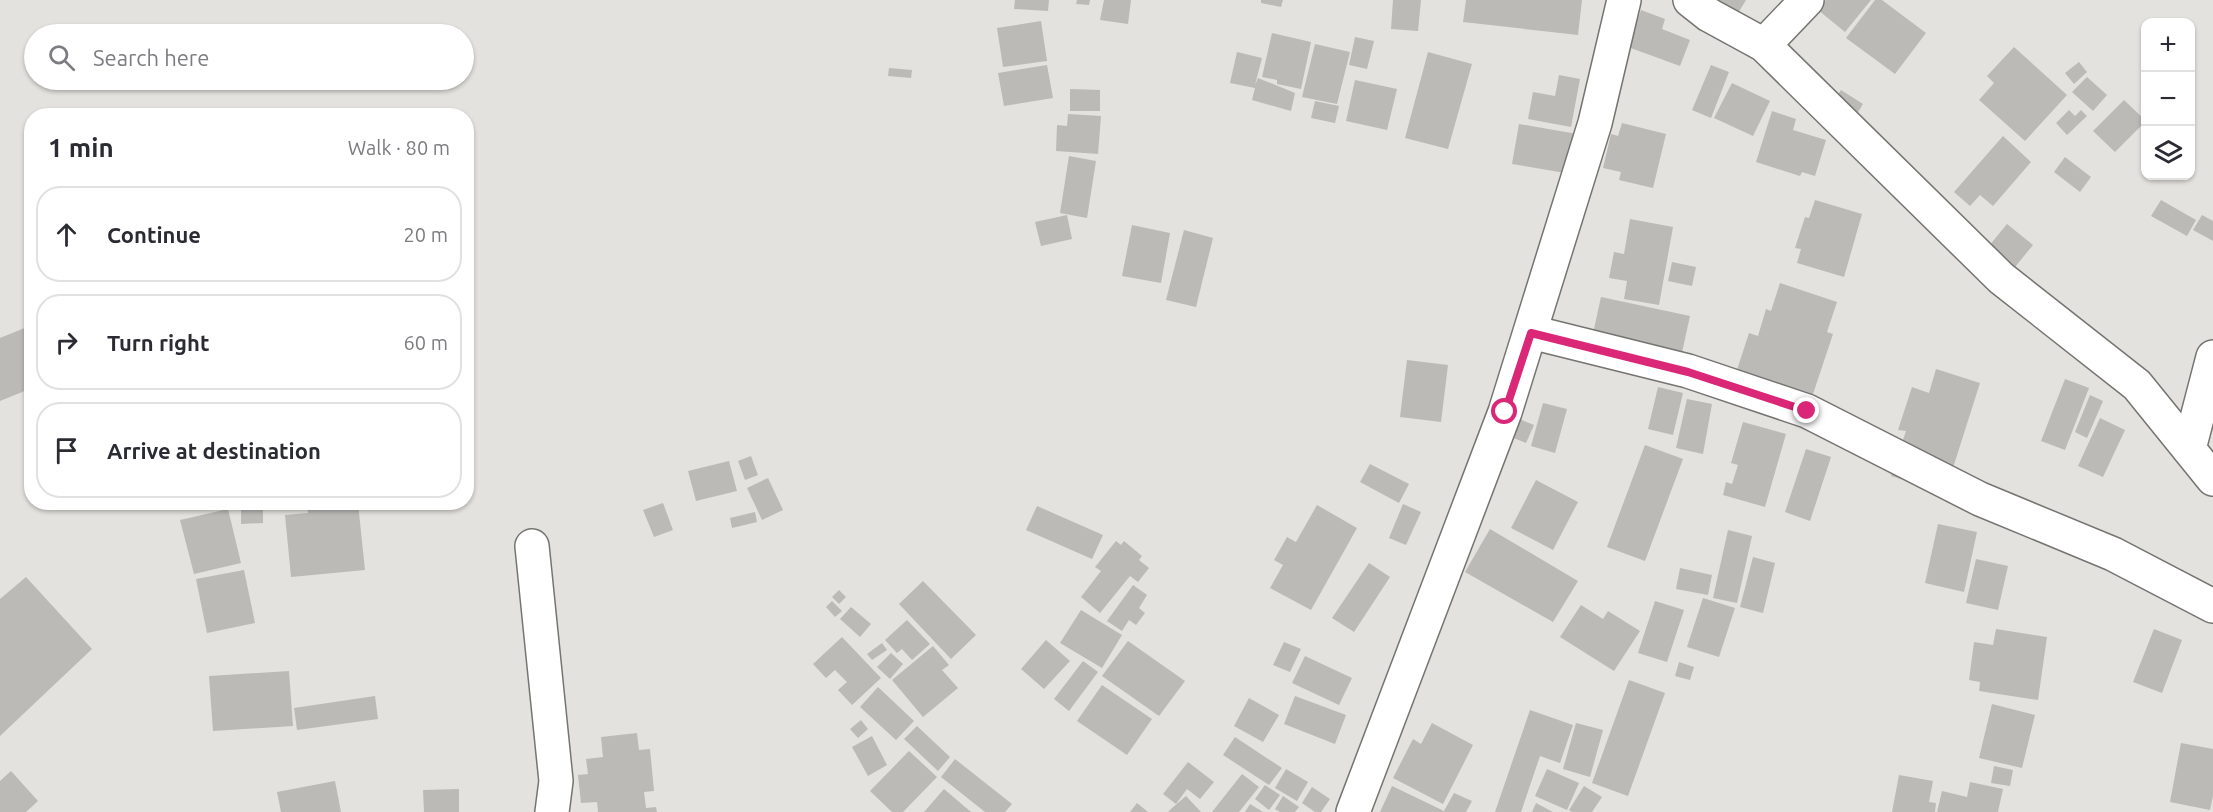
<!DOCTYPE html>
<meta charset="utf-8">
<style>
body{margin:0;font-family:Ubuntu,sans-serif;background:#f7f7f7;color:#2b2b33}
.controls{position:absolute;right:18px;top:18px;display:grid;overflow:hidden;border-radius:12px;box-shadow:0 2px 4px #0004}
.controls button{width:54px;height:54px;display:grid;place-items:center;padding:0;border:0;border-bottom:2px solid #e1e1e2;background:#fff;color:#2b2b33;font:30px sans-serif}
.stop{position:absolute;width:18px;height:18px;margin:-14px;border:4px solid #db2777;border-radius:50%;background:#fff}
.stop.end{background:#db2777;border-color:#fff;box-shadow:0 2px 6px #0008}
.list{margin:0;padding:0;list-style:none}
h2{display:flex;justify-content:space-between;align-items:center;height:78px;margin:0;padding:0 24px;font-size:26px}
h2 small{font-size:20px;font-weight:400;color:#7c7c81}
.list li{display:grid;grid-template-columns:39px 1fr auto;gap:18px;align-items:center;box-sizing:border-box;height:96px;margin:0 12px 12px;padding:0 12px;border:2px solid #e1e1e2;border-radius:24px}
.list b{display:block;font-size:22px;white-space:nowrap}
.list em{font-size:20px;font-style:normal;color:#7c7c81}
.icon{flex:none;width:33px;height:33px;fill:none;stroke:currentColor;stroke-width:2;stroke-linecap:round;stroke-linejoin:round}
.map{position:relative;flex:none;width:2213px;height:812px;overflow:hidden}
.search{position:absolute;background:#fff;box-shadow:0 2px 4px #0004;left:24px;top:24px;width:450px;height:66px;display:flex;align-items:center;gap:15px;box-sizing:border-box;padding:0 21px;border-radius:33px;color:#7c7c81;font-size:22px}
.panel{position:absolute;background:#fff;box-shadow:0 2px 4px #0004;left:24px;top:108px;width:450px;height:402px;border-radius:24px}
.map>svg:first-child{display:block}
.building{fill:#bbbab7}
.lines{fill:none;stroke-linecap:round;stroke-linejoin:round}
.minor-casing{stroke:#757471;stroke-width:36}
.minor{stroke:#fff;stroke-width:33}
.route{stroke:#db2777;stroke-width:8}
</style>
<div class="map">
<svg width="2213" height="812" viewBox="0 0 2213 812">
<rect width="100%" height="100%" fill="#e3e2de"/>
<!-- building -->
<g class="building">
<path d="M1015 0H1049L1048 11 1014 9Z"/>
<path d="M1077 0H1090L1089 5 1076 4Z"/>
<path d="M1104 0H1131L1128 24 1100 20Z"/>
<path d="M1261 0H1283L1281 7 1261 3Z"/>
<path d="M1393 0H1421L1418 31 1391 29Z"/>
<path d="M1466 0H1582L1578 35 1463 22Z"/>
<path d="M1704 0H1746L1735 18Z"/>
<path d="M1826 0H1871L1845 32 1818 10Z"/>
<path d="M1875 0H1882L1926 33 1895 74 1846 38Z"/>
<path d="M1641 10 1665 19 1662 29 1690 40 1680 66 1628 47Z"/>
<path d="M1041 21 1047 61 1003 67 997 28Z"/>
<path d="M1272 33 1311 42 1301 89 1277 84V80L1262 77Z"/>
<path d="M1355 37 1374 41 1367 69 1349 65Z"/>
<path d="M1315 44 1350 52 1337 104 1302 97Z"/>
<path d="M2014 47 2067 95 2025 141 1979 100 1994 83 1987 76Z"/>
<path d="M1237 52 1262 58 1255 85 1258 78 1295 93 1291 111 1252 100 1255 88 1230 83Z"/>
<path d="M1428 52 1472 64 1448 149 1405 138Z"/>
<path d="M2079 62 2087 72 2074 84 2065 73Z"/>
<path d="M1047 65 1053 98 1004 106 998 73Z"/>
<path d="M1711 65 1729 72 1711 118 1692 110Z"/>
<path d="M889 68 912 70 911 78 888 76Z"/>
<path d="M1559 75 1580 79 1571 127 1528 119 1533 92 1555 96Z"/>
<path d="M2087 77 2107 95 2093 111 2072 92Z"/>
<path d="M1355 80 1397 89 1387 130 1346 121Z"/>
<path d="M1732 83 1770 101 1753 136 1714 118Z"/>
<path d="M1070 89 1100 90V111H1070Z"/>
<path d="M1841 90 1863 104 1852 122 1833 102Z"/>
<path d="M2124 100 2146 121 2115 152 2093 131Z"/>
<path d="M1315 101 1339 106 1335 123 1311 118Z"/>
<path d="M2069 110 2075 116 2081 110 2087 116 2067 135 2056 123Z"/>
<path d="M1772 111 1796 119 1793 130 1826 140 1815 176 1802 172 1800 176 1756 162Z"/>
<path d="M1068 114 1101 116 1098 154 1056 151 1057 125 1067 126Z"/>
<path d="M1622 123 1666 134 1653 188 1619 180 1621 172 1603 168 1611 134 1618 136Z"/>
<path d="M1519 124 1577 134 1571 174 1512 164Z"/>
<path d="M2003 136 2031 162 1993 206 1980 195 1970 206 1954 192Z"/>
<path d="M1069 156 1096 161 1087 218 1060 213Z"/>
<path d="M2065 157 2091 177 2080 192 2054 172Z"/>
<path d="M1815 200 1862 214 1844 277 1797 263 1801 249 1795 248 1805 217 1809 218Z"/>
<path d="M2161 200 2196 220 2187 236 2151 216Z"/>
<path d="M1067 215 1072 239 1041 246 1035 222Z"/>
<path d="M2202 215 2213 221V241L2193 230Z"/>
<path d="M1630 219 1673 227 1659 305 1624 299 1627 281 1609 278 1614 252 1624 254Z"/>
<path d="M2007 224 2033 245 2006 278 1980 257Z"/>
<path d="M1132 225 1170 233 1161 283 1122 276Z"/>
<path d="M1184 230 1213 238 1196 307 1166 300Z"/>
<path d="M1672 262 1696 267 1692 286 1668 281Z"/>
<path d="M1780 283 1837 302 1827 332 1833 334 1807 412 1733 382 1749 333 1758 336 1766 309 1771 311Z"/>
<path d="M1601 297 1690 316 1681 357 1592 338Z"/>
<path d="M32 325V388L0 401V338Z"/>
<path d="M1407 360 1448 365 1441 422 1400 417Z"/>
<path d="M1936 369 1980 383 1945 493 1891 476 1906 431 1898 430 1912 387 1929 393Z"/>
<path d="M2065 379 2089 388 2065 450 2041 441Z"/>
<path d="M1658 387 1683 393 1673 435 1648 429Z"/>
<path d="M2090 395 2103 401 2087 438 2075 432Z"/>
<path d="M1687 399 1712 404 1703 454 1676 448Z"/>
<path d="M1543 403 1567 409 1555 453 1531 446Z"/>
<path d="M1507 414 1534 425 1526 443 1499 432Z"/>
<path d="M2100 418 2125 430 2103 477 2078 466Z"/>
<path d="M1743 422 1786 434 1765 507 1723 495 1726 482 1732 484 1738 465 1731 463Z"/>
<path d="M1645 445 1683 459 1645 561 1607 547Z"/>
<path d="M1806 449 1831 457 1810 521 1785 512Z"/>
<path d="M751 456 758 475 745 480 738 461Z"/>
<path d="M729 461 737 491 696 501 688 471Z"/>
<path d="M1370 464 1409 484 1399 503 1360 482Z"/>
<path d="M768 478 783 510 762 520 747 488Z"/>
<path d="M1536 480 1578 502 1553 550 1511 528Z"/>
<path d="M165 502H182V503L166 507Z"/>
<path d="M307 502H338V505L358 503 365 570 291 577 285 515 308 513Z"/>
<path d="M663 503 673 530 654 537 643 510Z"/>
<path d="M1403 504 1421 512 1406 545 1389 538Z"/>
<path d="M1317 505 1357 528 1311 610 1270 588 1283 565 1274 560 1287 537 1296 542Z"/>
<path d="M1037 506 1103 535 1092 559 1026 530Z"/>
<path d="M241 507 263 508V523L241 524Z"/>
<path d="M228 509 241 563 194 574 180 520Z"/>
<path d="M755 512 757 522 732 528 730 518Z"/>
<path d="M1938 524 1977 532 1964 592 1925 583Z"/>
<path d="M1490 529 1578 581 1553 622 1465 572Z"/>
<path d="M1728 530 1752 536 1737 603 1713 598Z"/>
<path d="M1116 541 1121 545 1124 541 1142 556 1139 560 1149 568 1138 582 1130 576 1100 613 1081 597 1101 571 1095 567Z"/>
<path d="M1753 557 1775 563 1763 613 1740 607Z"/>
<path d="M1976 559 2008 566 1998 610 1966 603Z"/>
<path d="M1369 563 1390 577 1354 632 1332 618Z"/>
<path d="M1680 568 1712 575 1708 595 1676 589Z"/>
<path d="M244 570 255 623 207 633 196 579Z"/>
<path d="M26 577 92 649 0 736V599Z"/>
<path d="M923 581 976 635 951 659 899 604Z"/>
<path d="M1133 585 1147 595 1139 608 1145 613 1136 625 1129 620 1122 631 1107 621Z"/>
<path d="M839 590 846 597 839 604 832 597Z"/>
<path d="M1703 598 1735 608 1719 657 1687 647Z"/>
<path d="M832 601 842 611 835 617 826 607Z"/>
<path d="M1655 601 1684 610 1667 662 1638 653Z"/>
<path d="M1581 605 1603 619 1608 611 1640 631 1614 671 1560 637Z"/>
<path d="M851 607 871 624 860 637 840 619Z"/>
<path d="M1081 610 1122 635 1102 668 1060 643Z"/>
<path d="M907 620 930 644 912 660 902 649 897 653 885 640Z"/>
<path d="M1996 629 2047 637 2038 700 1979 691 1980 682 1969 680 1974 642 1993 645Z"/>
<path d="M2154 629 2182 640 2162 693 2133 682Z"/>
<path d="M842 637 881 678 852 705 838 690 847 682 835 670 826 678 813 664Z"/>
<path d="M1046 640 1070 661 1044 689 1021 669Z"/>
<path d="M1128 641 1185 681 1159 716 1102 676Z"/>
<path d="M1284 642 1301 649 1290 672 1273 665Z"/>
<path d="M882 643 887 650 872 660 867 654Z"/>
<path d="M933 646 949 665 942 670 958 688 923 717 892 680Z"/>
<path d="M891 653 903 664 890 679 877 667Z"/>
<path d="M1305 656 1352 678 1339 705 1292 683Z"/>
<path d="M1083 661 1098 672 1069 711 1054 699Z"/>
<path d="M1679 662 1694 667 1690 680 1675 676Z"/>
<path d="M289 671 293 726 213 731 209 676Z"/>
<path d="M1629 680 1665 693 1628 796 1592 783Z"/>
<path d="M1102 685 1152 719 1127 755 1077 721Z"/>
<path d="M878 687 914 721 896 740 860 707Z"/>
<path d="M375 696 378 719 297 730 294 708Z"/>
<path d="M1295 696 1346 715 1335 744 1284 724Z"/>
<path d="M1249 698 1279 715 1263 742 1234 726Z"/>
<path d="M1992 704 2035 715 2022 768 1979 758Z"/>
<path d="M1530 710 1573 725 1560 763 1540 756 1521 812H1495Z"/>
<path d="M861 720 868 729 858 738 850 729Z"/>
<path d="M1432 723 1473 745 1443 804 1393 778 1413 739 1421 744Z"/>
<path d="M1576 723 1603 730 1590 777 1563 769Z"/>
<path d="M917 726 950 757 938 771 904 739Z"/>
<path d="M637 733 639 750 650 749 654 791 644 792 646 808 656 807 657 812H598L597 802 581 803 578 775 588 774 586 759 603 757 601 737Z"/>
<path d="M872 736 887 765 868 776 852 747Z"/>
<path d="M1235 737 1282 768 1269 785 1223 755Z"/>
<path d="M2181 743 2213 749V796L2210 810 2170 802Z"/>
<path d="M909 751 937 777 903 812H892L870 791Z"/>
<path d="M955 759 1012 804 1005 812H985L941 777Z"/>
<path d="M1188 762 1214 782 1200 799 1187 789 1176 804 1163 794Z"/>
<path d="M1994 766 2013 770 2010 786 1991 783Z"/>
<path d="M1286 769 1308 782 1297 801 1275 788Z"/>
<path d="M1547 769 1579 783 1567 810 1535 796Z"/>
<path d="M11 771 38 801 26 812H0V781Z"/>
<path d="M1242 774 1259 787 1239 812H1212Z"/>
<path d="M1899 775 1933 781 1929 802 1936 803 1935 812H1892Z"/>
<path d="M335 781 341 812H281L277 792Z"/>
<path d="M1970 782 2003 789 1998 812H1937L1942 791 1967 797Z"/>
<path d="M1265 785 1280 795 1269 810 1255 799Z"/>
<path d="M1392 786 1444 811 1454 793 1472 801 1466 812H1380Z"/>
<path d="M1584 786 1602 797 1592 812H1572L1569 810Z"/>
<path d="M1312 787 1330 799 1321 812H1315L1302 803Z"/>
<path d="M459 789V812H424L423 790Z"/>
<path d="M944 789 971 812H924Z"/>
<path d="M1186 796 1201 812H1168L1172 808Z"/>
<path d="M1283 796 1299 807 1295 812H1280L1275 809Z"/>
<path d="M1137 803 1148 812H1130Z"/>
<path d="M1536 803 1553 812H1532Z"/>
<path d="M1250 804 1263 812H1245Z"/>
</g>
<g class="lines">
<!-- minor casing -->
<g class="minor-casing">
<g id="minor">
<path d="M1690 0 1709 15 1764 45 2001 278 2137 385 2213 479"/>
<path d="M1764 45 1807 0"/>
<path d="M1531 332 1688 371 1807 411 1980 499 2113 554 2213 606"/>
<path d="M2189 449 2213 357"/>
<path d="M532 546 556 781 552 812"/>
<path d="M1353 812 1505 412 1595 123 1624 0"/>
</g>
</g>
<!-- minor -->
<use href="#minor" class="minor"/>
</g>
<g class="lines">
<!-- route -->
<path class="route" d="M1505 412 1531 333 1688 372 1807 411"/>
</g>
</svg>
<div class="controls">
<button>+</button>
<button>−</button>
<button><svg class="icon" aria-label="layers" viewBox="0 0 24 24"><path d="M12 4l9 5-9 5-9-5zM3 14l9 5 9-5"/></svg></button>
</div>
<div class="stop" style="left:1505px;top:412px"></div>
<div class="stop end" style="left:1807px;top:411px"></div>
<div class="search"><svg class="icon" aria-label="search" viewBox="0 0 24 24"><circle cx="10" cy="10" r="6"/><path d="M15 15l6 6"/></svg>Search here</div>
<section class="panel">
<h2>1 min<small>Walk · 80 m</small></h2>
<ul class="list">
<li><svg class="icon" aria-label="ahead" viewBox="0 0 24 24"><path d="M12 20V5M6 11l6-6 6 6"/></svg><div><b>Continue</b></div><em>20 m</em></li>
<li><svg class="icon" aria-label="right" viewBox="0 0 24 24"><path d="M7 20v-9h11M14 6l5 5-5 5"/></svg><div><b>Turn right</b></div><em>60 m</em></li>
<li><svg class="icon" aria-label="arrive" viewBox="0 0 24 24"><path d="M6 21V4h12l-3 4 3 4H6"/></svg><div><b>Arrive at destination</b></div></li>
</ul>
</section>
</div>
